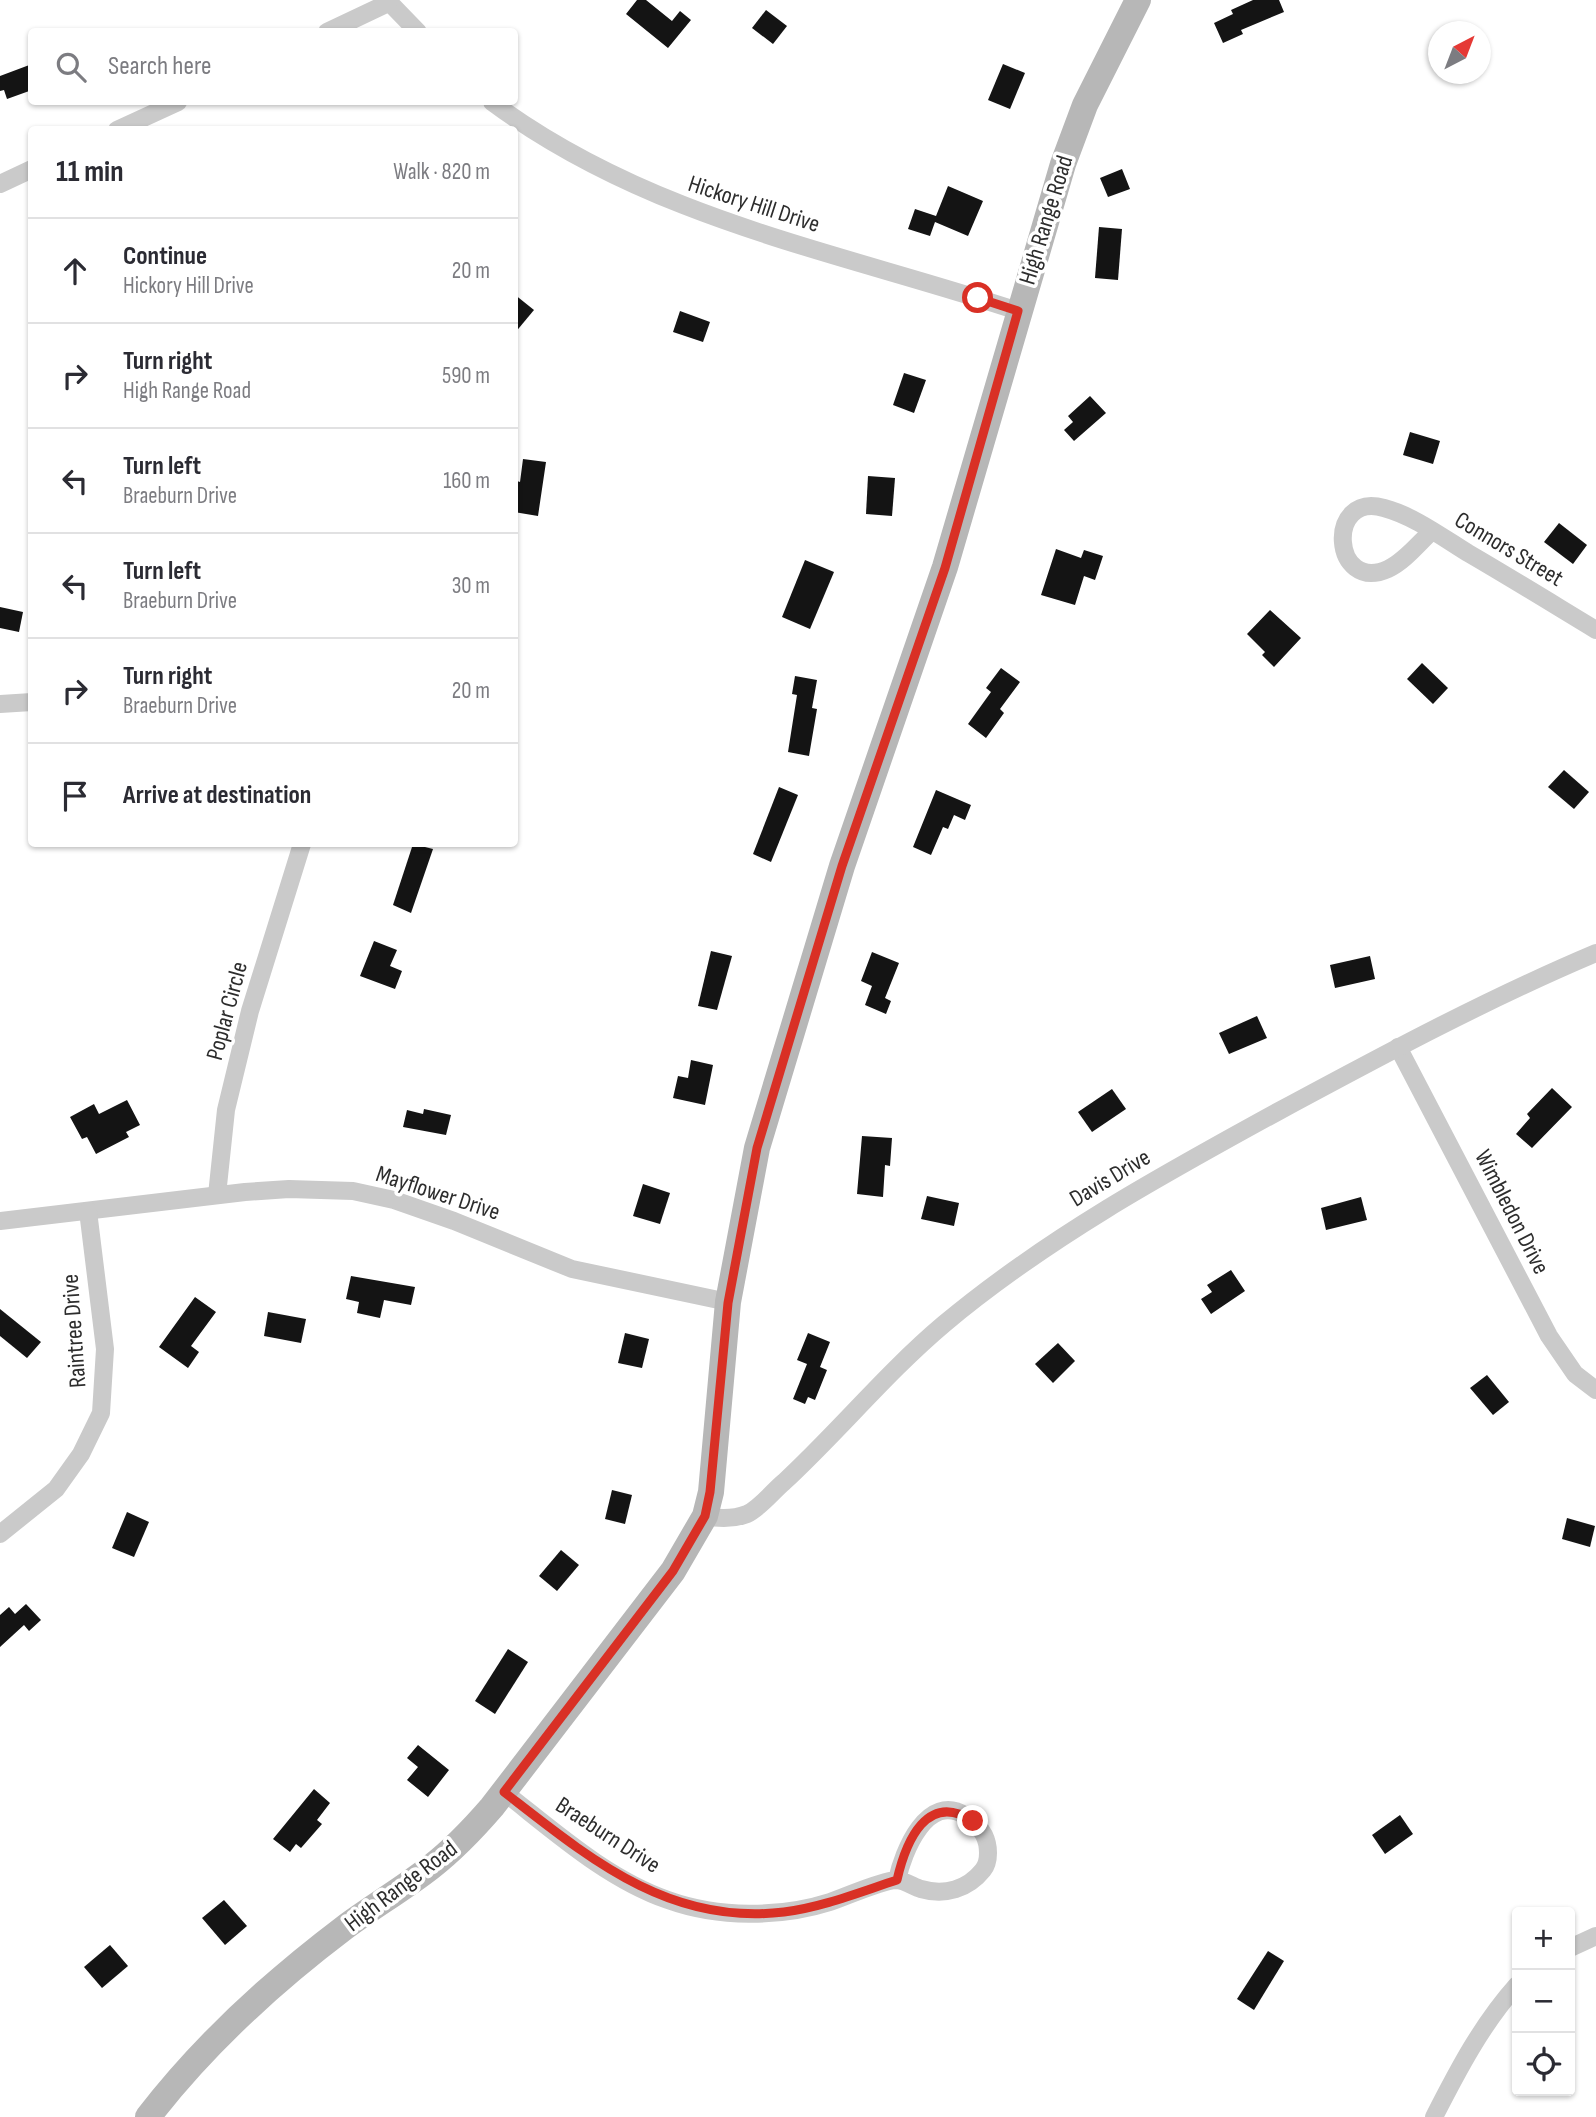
<!DOCTYPE html>
<meta charset="utf-8">
<style>
body{margin:0;font-family:"Sofia Sans Condensed",sans-serif;background:#f2f2f3;color:#2b2b33}
.controls{position:absolute;right:21px;bottom:21px;display:grid;overflow:hidden;border-radius:7px;box-shadow:0 2px 5px #0004}
.controls button{width:63px;height:63px;display:grid;place-items:center;padding:0;border:0;border-bottom:2px solid #e1e1e2;background:#fff;color:#2b2b33;font:35px sans-serif}
.compass{position:absolute;left:1428px;top:21px;width:63px;height:63px;border-radius:50%;background:#fff;box-shadow:0 2px 5px #0004;rotate:42deg}
.stop{position:absolute;width:21px;height:21px;margin:-16px;border:5px solid #d93025;border-radius:50%;background:#fff}
.stop.end{background:#d93025;border-color:#fff;box-shadow:0 2px 7px #0008}
.list{margin:0;padding:0;list-style:none}
h2{display:flex;justify-content:space-between;align-items:center;height:91px;margin:0;padding:0 28px;font-size:30px}
h2 small{font-size:23px;font-weight:400;color:#7c7c81}
.list li{display:grid;grid-template-columns:46px 1fr auto;gap:21px;align-items:center;box-sizing:border-box;height:105px;padding:0 28px;border-top:2px solid #e1e1e2}
.list b{display:block;font-size:26px;white-space:nowrap}
.list p{margin:0;font-size:23px;white-space:nowrap;color:#7c7c81}
.list em{font-size:23px;font-style:normal;color:#7c7c81}
.icon{flex:none;width:38px;height:38px;fill:none;stroke:currentColor;stroke-width:2;stroke-linecap:round;stroke-linejoin:round}
.map{position:relative;flex:none;width:1596px;height:2117px;overflow:hidden}
.search{position:absolute;background:#fff;box-shadow:0 2px 5px #0004;left:28px;top:28px;width:490px;height:77px;display:flex;align-items:center;gap:18px;box-sizing:border-box;padding:0 24px;border-radius:7px;color:#7c7c81;font-size:26px}
.panel{position:absolute;background:#fff;box-shadow:0 2px 5px #0004;left:28px;top:126px;width:490px;height:721px;border-radius:7px}
.map>svg:first-child{display:block}
.building{fill:#141414}
.lines{fill:none;stroke-linecap:round;stroke-linejoin:round}
.street{stroke:#cacaca;stroke-width:18}
.secondary{stroke:#b7b7b7;stroke-width:26}
.route{stroke:#d93025;stroke-width:9}
.labels{text-anchor:middle;dominant-baseline:central;stroke-width:7;stroke-linejoin:round;paint-order:stroke}
.street-label{font-size:24px;fill:#2d2d2d;stroke:#fff}
</style>
<div class="map">
<svg width="1596" height="2117" viewBox="0 0 1596 2117">
<rect width="100%" height="100%" fill="#fff"/>
<!-- building -->
<g class="building">
<path d="M637 0H646L672 21 680 11 691 20 668 48 626 14Z"/>
<path d="M1253 0H1279L1284 12 1241 30 1243 34 1223 43 1214 23 1233 14 1231 10Z"/>
<path d="M766 10 787 26 773 44 752 28Z"/>
<path d="M32 64V90L7 99 4 90 0 91V76Z"/>
<path d="M1003 64 1025 73 1010 109 988 100Z"/>
<path d="M1122 169 1130 189 1108 197 1100 178Z"/>
<path d="M948 186 983 201 968 236 935 222 930 236 908 229 915 209 936 216Z"/>
<path d="M1099 227 1122 229 1118 280 1095 278Z"/>
<path d="M514 294 534 310 514 334Z"/>
<path d="M680 311 710 322 703 342 673 332Z"/>
<path d="M904 373 926 380 914 413 893 405Z"/>
<path d="M1090 396 1106 413 1074 441 1064 430 1073 422 1068 416Z"/>
<path d="M1410 432 1440 441 1433 464 1403 455Z"/>
<path d="M523 459 546 462 538 516 514 512 517 481 520 482Z"/>
<path d="M868 476 895 478 892 516 866 514Z"/>
<path d="M1559 523 1587 545 1573 564 1544 542Z"/>
<path d="M1056 549 1081 558 1084 550 1103 556 1095 580 1084 576 1075 605 1041 595Z"/>
<path d="M805 560 834 572 810 629 782 617Z"/>
<path d="M0 607 23 612 19 632 0 628Z"/>
<path d="M1270 610 1301 638 1274 667 1262 655 1265 652 1247 634Z"/>
<path d="M1422 663 1448 688 1433 704 1407 679Z"/>
<path d="M1001 668 1020 682 1000 709 1004 713 986 738 968 724 991 692 986 688Z"/>
<path d="M795 676 817 680 812 708 817 709 809 756 788 752 797 695 792 694Z"/>
<path d="M1564 770 1589 792 1574 809 1548 787Z"/>
<path d="M779 787 798 795 771 862 753 854Z"/>
<path d="M936 790 971 805 965 820 954 815 948 829 943 827 931 855 913 847Z"/>
<path d="M413 844 433 849 411 913 393 905Z"/>
<path d="M374 941 397 950 390 966 402 971 395 989 360 976Z"/>
<path d="M711 951 732 956 717 1010 698 1006Z"/>
<path d="M872 952 899 963 885 998 891 1001 886 1014 865 1005 872 986 861 981Z"/>
<path d="M1370 956 1375 979 1335 988 1330 965Z"/>
<path d="M1257 1016 1267 1038 1229 1054 1219 1033Z"/>
<path d="M691 1060 713 1065 705 1105 673 1098 678 1076 688 1078Z"/>
<path d="M1552 1088 1572 1107 1532 1148 1516 1134 1530 1118 1527 1114Z"/>
<path d="M1112 1089 1126 1109 1092 1132 1078 1112Z"/>
<path d="M127 1100 140 1125 126 1132 129 1137 96 1154 87 1137 82 1139 70 1117 94 1104 99 1114Z"/>
<path d="M424 1109 451 1115 446 1135 403 1127 407 1110 423 1114Z"/>
<path d="M862 1136 892 1138 890 1166 885 1165 883 1197 857 1194Z"/>
<path d="M643 1184 670 1193 660 1224 633 1216Z"/>
<path d="M927 1196 959 1203 954 1226 921 1219Z"/>
<path d="M1361 1197 1367 1220 1326 1230 1321 1208Z"/>
<path d="M1231 1270 1245 1291 1211 1314 1201 1299 1212 1292 1207 1285Z"/>
<path d="M351 1276 415 1287 411 1305 384 1300 380 1318 357 1313 359 1302 346 1299Z"/>
<path d="M195 1297 216 1312 191 1346 199 1352 188 1368 159 1347Z"/>
<path d="M0 1309 41 1342 27 1358 0 1336Z"/>
<path d="M268 1312 306 1319 301 1343 264 1336Z"/>
<path d="M625 1333 649 1339 642 1368 618 1363Z"/>
<path d="M808 1333 830 1342 820 1367 827 1370 815 1400 808 1397 805 1404 793 1399 807 1364 797 1360Z"/>
<path d="M1058 1343 1075 1361 1053 1383 1035 1364Z"/>
<path d="M1487 1375 1509 1402 1493 1415 1470 1388Z"/>
<path d="M612 1490 632 1495 625 1524 605 1519Z"/>
<path d="M127 1512 149 1522 134 1557 112 1548Z"/>
<path d="M1567 1518 1595 1526 1590 1547 1562 1539Z"/>
<path d="M561 1550 579 1565 557 1591 539 1576Z"/>
<path d="M26 1604 41 1620 29 1631 24 1625 0 1647V1615L9 1607 15 1614Z"/>
<path d="M508 1649 528 1662 495 1714 475 1701Z"/>
<path d="M418 1745 449 1770 428 1797 407 1780 418 1767 407 1758Z"/>
<path d="M314 1789 330 1803 317 1820 322 1824 301 1848 296 1844 290 1852 273 1839Z"/>
<path d="M1400 1815 1413 1834 1385 1854 1372 1835Z"/>
<path d="M224 1900 247 1926 225 1945 202 1918Z"/>
<path d="M110 1945 128 1966 102 1988 84 1967Z"/>
<path d="M1268 1951 1284 1961 1254 2010 1237 1999Z"/>
</g>
<g class="lines">
<!-- street -->
<g class="street">
<path d="M387 0 418 32"/>
<path d="M327 32 388 3"/>
<path d="M492 102C650 219 836 251 1018 311"/>
<path d="M117 130 178 102"/>
<path d="M0 184 32 169"/>
<path d="M1432 531C1419 543 1404 562 1388 569 1332 594 1325 491 1384 508 1414 516 1442 537 1468 553 1511 578 1553 604 1596 630"/>
<path d="M0 704 32 702"/>
<path d="M1398 1047 1549 1336 1575 1374 1596 1390"/>
<path d="M217 1195 226 1110 250 1011 302 844"/>
<path d="M0 1221 245 1192 289 1189 353 1191 394 1200 454 1221 572 1269 728 1302"/>
<path d="M705 1516C719 1519 734 1519 747 1514 760 1508 773 1491 784 1482 839 1431 887 1372 944 1324 1047 1238 1162 1175 1279 1111 1383 1055 1487 999 1596 953"/>
<path d="M0 1534 56 1489 81 1454 101 1413 105 1349 88 1211"/>
<path d="M504 1792C554 1831 607 1879 668 1900 718 1918 780 1918 830 1902 848 1896 880 1881 896 1880 904 1880 914 1887 921 1889 945 1896 968 1889 983 1870 990 1861 989 1845 984 1835 980 1827 973 1821 966 1816 927 1791 903 1852 897 1880"/>
<path d="M1570 1948 1596 1936"/>
<path d="M1434 2117C1458 2070 1482 2024 1517 1985"/>
</g>
<!-- secondary -->
<path class="secondary" d="M148 2117C204 2044 270 1984 344 1928 372 1907 403 1889 431 1867 454 1849 473 1829 492 1807L673 1571 705 1516 711 1492 728 1302 757 1148 842 866 945 567 1063 164 1085 105 1138 0"/>
</g>
<g class="lines">
<!-- route -->
<path class="route" d="M973 1821C927 1791 906 1841 897 1880 860 1892 823 1907 784 1912 669 1926 589 1858 504 1792L673 1571 705 1516 710 1492 728 1303 757 1148 842 866 945 568 1018 311 978 298"/>
</g>
<g class="labels">
<!-- street labels -->
<g class="street-label">
<text transform="translate(754 204) rotate(18)">Hickory Hill Drive</text>
<text transform="translate(1046 220) rotate(-73)">High Range Road</text>
<text transform="translate(1509 549) rotate(31)">Connors Street</text>
<text transform="translate(227 1011) rotate(-75)">Poplar Circle</text>
<text transform="translate(1110 1178) rotate(-31)">Davis Drive</text>
<text transform="translate(438 1193) rotate(18)">Mayflower Drive</text>
<text transform="translate(1512 1212) rotate(63)">Wimbledon Drive</text>
<text transform="translate(74 1331) rotate(-94)">Raintree Drive</text>
<text transform="translate(608 1835) rotate(33)">Braeburn Drive</text>
<text transform="translate(401 1886) rotate(-37)">High Range Road</text>
</g>
</g>
</svg>
<div class="controls">
<button>+</button>
<button>−</button>
<button><svg class="icon" aria-label="locate" viewBox="0 0 24 24"><circle cx="12" cy="12" r="6"/><path d="M12 2v4M12 18v4M2 12h4M18 12h4"/></svg></button>
</div>
<svg class="compass" viewBox="-18 -18 36 36"><path d="M0-13l5 13h-10z" fill="#e53935"/><path d="M0 13l5-13h-10z" fill="#7c7c81"/></svg>
<div class="stop" style="left:978px;top:298px"></div>
<div class="stop end" style="left:973px;top:1821px"></div>
<div class="search"><svg class="icon" aria-label="search" viewBox="0 0 24 24"><circle cx="10" cy="10" r="6"/><path d="M15 15l6 6"/></svg>Search here</div>
<section class="panel">
<h2>11 min<small>Walk · 820 m</small></h2>
<ul class="list">
<li><svg class="icon" aria-label="ahead" viewBox="0 0 24 24"><path d="M12 20V5M6 11l6-6 6 6"/></svg><div><b>Continue</b><p>Hickory Hill Drive</p></div><em>20 m</em></li>
<li><svg class="icon" aria-label="right" viewBox="0 0 24 24"><path d="M7 20v-9h11M14 6l5 5-5 5"/></svg><div><b>Turn right</b><p>High Range Road</p></div><em>590 m</em></li>
<li><svg class="icon" aria-label="left" viewBox="0 0 24 24"><path d="M17 20v-9H6M10 6l-5 5 5 5"/></svg><div><b>Turn left</b><p>Braeburn Drive</p></div><em>160 m</em></li>
<li><svg class="icon" aria-label="left" viewBox="0 0 24 24"><path d="M17 20v-9H6M10 6l-5 5 5 5"/></svg><div><b>Turn left</b><p>Braeburn Drive</p></div><em>30 m</em></li>
<li><svg class="icon" aria-label="right" viewBox="0 0 24 24"><path d="M7 20v-9h11M14 6l5 5-5 5"/></svg><div><b>Turn right</b><p>Braeburn Drive</p></div><em>20 m</em></li>
<li><svg class="icon" aria-label="arrive" viewBox="0 0 24 24"><path d="M6 21V4h12l-3 4 3 4H6"/></svg><div><b>Arrive at destination</b></div></li>
</ul>
</section>
</div>
